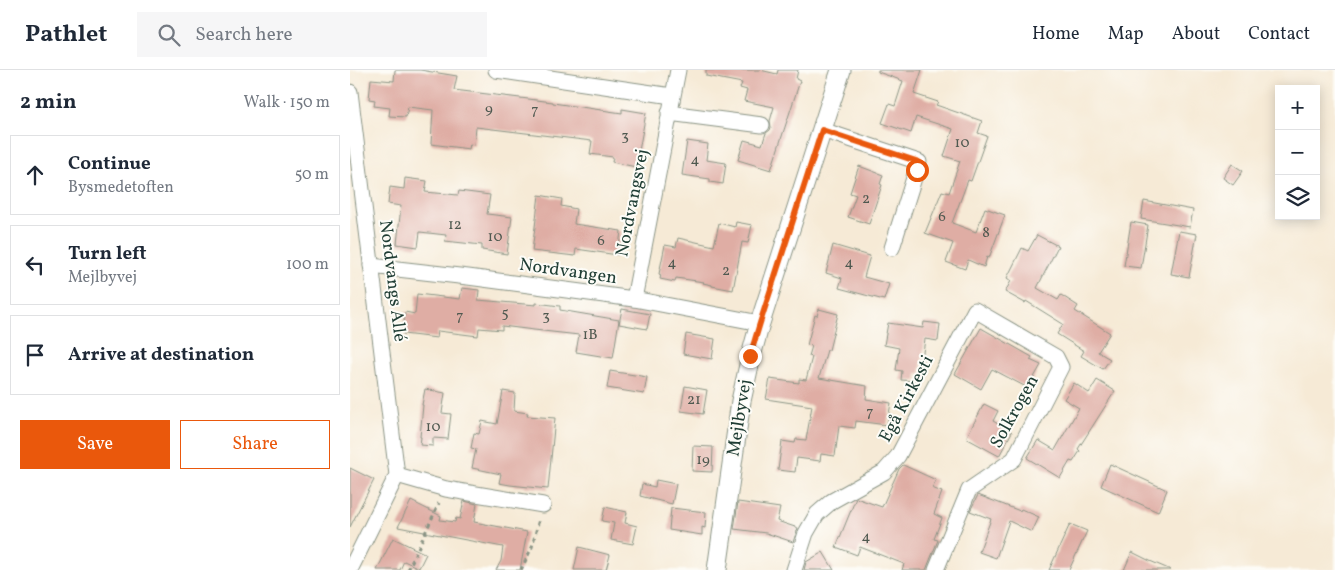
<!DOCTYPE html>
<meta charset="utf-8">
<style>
body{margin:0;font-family:Vollkorn,serif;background:#f6f6f7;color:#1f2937}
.controls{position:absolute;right:15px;top:15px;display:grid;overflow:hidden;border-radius:0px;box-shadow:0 2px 12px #0003}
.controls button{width:45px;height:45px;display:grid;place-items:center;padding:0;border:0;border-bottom:1px solid #e0e1e3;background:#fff;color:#1f2937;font:25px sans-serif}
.stop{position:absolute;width:15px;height:15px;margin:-11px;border:4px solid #ea580c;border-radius:50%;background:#fff}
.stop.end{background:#ea580c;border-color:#fff;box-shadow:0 1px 5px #0008}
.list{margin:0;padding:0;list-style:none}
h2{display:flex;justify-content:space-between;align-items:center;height:65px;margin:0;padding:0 20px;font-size:21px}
h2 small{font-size:16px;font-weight:400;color:#747a83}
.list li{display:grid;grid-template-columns:32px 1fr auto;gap:15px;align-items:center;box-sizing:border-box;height:80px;margin:0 10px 10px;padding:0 10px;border:1px solid #e0e1e3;border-radius:0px}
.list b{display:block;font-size:19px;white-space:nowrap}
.list p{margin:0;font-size:16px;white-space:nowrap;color:#747a83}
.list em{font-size:16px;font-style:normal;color:#747a83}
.actions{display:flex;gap:10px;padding:15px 20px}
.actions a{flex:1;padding:11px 0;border:1px solid #ea580c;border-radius:0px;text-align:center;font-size:18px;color:#ea580c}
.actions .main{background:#ea580c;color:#fff}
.icon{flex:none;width:28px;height:28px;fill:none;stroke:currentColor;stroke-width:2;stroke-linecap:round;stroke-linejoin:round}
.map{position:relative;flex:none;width:985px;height:500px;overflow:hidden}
header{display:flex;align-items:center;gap:30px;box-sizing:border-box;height:70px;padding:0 25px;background:#fff;border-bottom:1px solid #e0e1e3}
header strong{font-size:24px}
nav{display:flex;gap:28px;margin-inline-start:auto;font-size:18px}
.search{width:350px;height:45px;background:#f6f6f7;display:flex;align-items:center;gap:12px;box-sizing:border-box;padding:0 18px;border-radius:0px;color:#747a83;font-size:19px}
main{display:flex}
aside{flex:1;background:#fff}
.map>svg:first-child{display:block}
.building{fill:#dfada4}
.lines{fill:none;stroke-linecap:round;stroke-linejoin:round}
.minor-casing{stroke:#8a9485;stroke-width:17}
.tertiary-casing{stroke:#8a9485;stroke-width:21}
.path{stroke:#8a9485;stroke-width:3;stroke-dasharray:4 4;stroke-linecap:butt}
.minor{stroke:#fff;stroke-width:15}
.tertiary{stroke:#fff;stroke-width:19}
.route{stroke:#ea580c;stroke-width:6}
.labels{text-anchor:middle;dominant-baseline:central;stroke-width:4;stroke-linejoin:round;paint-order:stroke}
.number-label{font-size:15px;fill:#4f5950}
.street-label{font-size:18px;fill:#1f3d34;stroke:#fdfcf7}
</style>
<header>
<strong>Pathlet</strong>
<div class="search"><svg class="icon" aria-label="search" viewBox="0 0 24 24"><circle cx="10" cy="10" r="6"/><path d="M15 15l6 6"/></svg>Search here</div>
<nav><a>Home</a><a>Map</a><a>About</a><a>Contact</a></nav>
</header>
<main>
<aside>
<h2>2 min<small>Walk · 150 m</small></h2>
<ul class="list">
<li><svg class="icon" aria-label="ahead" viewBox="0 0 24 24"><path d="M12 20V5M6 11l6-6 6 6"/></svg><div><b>Continue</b><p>Bysmedetoften</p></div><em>50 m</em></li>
<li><svg class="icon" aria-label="left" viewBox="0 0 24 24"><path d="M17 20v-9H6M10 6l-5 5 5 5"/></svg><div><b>Turn left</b><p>Mejlbyvej</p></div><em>100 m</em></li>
<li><svg class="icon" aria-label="arrive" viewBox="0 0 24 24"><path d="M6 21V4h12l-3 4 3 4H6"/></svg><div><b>Arrive at destination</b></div></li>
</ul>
<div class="actions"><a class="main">Save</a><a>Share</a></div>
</aside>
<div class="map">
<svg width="985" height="500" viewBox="0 0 985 500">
<rect width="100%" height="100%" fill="#fdfcf7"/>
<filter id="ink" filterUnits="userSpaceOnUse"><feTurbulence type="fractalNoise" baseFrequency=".02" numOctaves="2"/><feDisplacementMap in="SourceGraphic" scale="10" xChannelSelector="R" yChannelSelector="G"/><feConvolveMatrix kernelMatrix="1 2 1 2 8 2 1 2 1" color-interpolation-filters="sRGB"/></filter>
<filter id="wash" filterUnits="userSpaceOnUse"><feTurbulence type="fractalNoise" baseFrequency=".0096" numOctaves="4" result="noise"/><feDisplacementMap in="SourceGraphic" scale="20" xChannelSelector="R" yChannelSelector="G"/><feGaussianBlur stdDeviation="1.12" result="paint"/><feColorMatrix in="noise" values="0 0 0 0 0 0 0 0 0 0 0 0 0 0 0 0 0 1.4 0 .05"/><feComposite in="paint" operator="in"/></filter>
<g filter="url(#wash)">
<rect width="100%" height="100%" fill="#f6ead6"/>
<g id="blocks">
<!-- building -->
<g class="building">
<path d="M45 0H70L107 6 104 20 203 32V33L272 43V39L296 43 286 97 262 92 263 87 240 84 242 71 126 57 124 75 120 74 119 79 81 74 83 40 58 37 56 47 39 46 40 38 24 36 25 30 19 29 21 9 44 11Z"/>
<path d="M356 0H410L427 4 428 0H448L446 9 450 11 421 100 388 90 394 70 412 75 416 63 420 60 421 57 420 51 424 37 394 31 397 20 390 18 392 13 356 6Z"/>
<path d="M528 0H572L564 24 588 32 586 35 632 51 628 63 637 66 621 111 618 110 602 153 626 162 635 138 655 145 639 188 637 187 634 197 618 190 615 199 596 192 603 173 575 163 592 121 599 123 610 91 594 86 603 59 566 47 561 63 532 53 539 34 545 36 553 11 528 2Z"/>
<path d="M337 71 358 74 356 90 376 93 373 114 360 112V109L332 105Z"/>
<path d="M882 94 893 101 883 115 873 108Z"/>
<path d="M509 96 533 105 530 114 532 115 519 154 498 147 506 125 500 123Z"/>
<path d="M55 108 77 111 75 122 108 125 109 121 140 125 137 144 162 147 157 184 132 180V175L95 171 96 165 70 162 68 177 47 174 51 136 38 134 40 117 54 119Z"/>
<path d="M189 125 212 129 211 136 226 139 224 154 271 161 268 185 226 179 225 186 182 181Z"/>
<path d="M794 131 843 140 840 157 791 149Z"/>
<path d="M386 152 402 155 398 173 392 172 383 220 362 216V215L353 213 354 212 326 208 325 212 310 209 311 205 309 204 315 175 326 177 328 168 364 176 369 153 385 157Z"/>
<path d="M781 152 798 155 791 198 774 196Z"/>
<path d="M829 161 847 164 839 207 821 204Z"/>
<path d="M687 165 708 176 687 218 708 230 711 225 728 236 725 241 760 263 748 282 760 289 753 299 731 286 734 281 707 264 713 254 676 231 675 233 655 222 661 211 657 208 672 178 678 181Z"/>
<path d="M483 175 520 186 514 207 539 214 534 230 489 218 492 208 476 203Z"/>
<path d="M112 218 129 220 128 230 186 235V233L210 236V240L269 250 263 288 226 282 229 265 184 260 152 256V260L129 258 128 266 88 261 87 268 53 264 55 242 65 244 67 224 110 229Z"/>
<path d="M272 239 300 244 297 259 269 254Z"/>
<path d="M469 239 488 244 479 280H477L469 308 517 316 516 329 541 333 537 355 506 351 505 358 489 356 485 386 471 384 470 391 447 388 445 402 428 400 432 371 445 373 446 369 456 370 462 336 416 329 420 309 449 313V309L456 310 462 287 459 286 462 276 457 275 465 245 467 246Z"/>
<path d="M574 252 590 254 588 271 575 269 570 303H567L566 311 551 310 552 301 546 300 549 278 534 275 538 253 573 258Z"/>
<path d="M631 258 682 287 680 290 691 295 678 318 642 299 631 319 605 304Z"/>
<path d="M336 264 365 269 362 289 333 284Z"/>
<path d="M260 301 297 307 294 324 257 318Z"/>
<path d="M747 310 765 321 728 379 730 381 723 392 720 391 710 408 677 388 688 370 705 380 729 338 714 329 724 313 739 323Z"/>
<path d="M335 316 357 320 353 344 331 341Z"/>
<path d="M75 319 95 323 92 343 101 344 98 369 83 368V376L70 375 71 367H70L73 335H72Z"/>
<path d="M153 321 165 323 164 341 178 343 177 346 205 348 198 419 160 415 149 413 151 404 122 398 126 379 121 378 124 363 129 364 132 351 147 354Z"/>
<path d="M634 334 648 341 643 351 662 362 649 386 616 368Z"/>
<path d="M343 376 363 377 362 402 342 401Z"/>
<path d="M760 394 817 420 808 442 751 416Z"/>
<path d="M553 395 586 410 582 418 592 422 584 444 592 448 584 469 588 470 576 500H552L554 494 510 477 507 485 486 477 506 428 532 437 549 399Z"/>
<path d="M0 398 24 410 0 457Z"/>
<path d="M306 410 326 414 322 434 290 426 292 414 305 417Z"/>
<path d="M628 425 670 441 671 439 689 447 682 462 659 451 646 488 629 482 641 449 620 441Z"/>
<path d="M61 431 91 446 90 450 105 452 106 448 110 449 114 431 127 434 124 452 177 462 170 500H146L151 491 153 477 48 457Z"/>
<path d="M388 432 430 438 427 451 448 458 443 472 416 463 384 459Z"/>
<path d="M255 437 277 442 275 453 287 456 283 474 261 470 264 453 252 451Z"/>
<path d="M321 438 356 442 355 458 352 457V465L319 460Z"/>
<path d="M720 454 737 461 719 500H699Z"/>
<path d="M43 468 76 484 69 498 54 491 50 500H27Z"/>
<path d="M229 477 260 485 256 500H224Z"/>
<path d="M473 482 484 500H454L456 492Z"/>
<path d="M782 482 800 491 821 500H774Z"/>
</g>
</g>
</g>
<g filter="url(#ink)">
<use href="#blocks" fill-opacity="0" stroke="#8a9485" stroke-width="1"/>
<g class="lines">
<!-- minor casing -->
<g class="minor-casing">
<g id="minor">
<path d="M146 0 322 26"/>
<path d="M0 22 47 405 0 500"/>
<path d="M319 43 412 55"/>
<path d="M472 60 569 92 542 178"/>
<path d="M21 196 118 207 284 229 410 253"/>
<path d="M284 229 328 0"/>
<path d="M47 405 96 419 193 435"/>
<path d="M444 500 456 463 467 444 482 431 534 402 548 386 625 240 706 287 711 297 664 389 619 420 586 500"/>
</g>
</g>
<!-- tertiary casing -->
<g class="tertiary-casing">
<path id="tertiary" d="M367 500 391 331 401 286 410 253 491 0"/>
</g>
<!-- path -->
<g class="path">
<path d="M58 500 89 433"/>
<path d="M171 500 182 477 189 449"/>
</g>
<!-- minor -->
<use href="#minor" class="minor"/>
<!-- tertiary -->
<use href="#tertiary" class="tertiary"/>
</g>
</g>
<g class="lines" filter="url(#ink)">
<!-- route -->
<path class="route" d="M400 286 410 253 472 60 569 92 567 100"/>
</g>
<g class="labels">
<!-- number labels -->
<g class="number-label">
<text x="139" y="39">9</text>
<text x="185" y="40">7</text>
<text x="275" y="66">3</text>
<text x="612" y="73">10</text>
<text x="345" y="90">4</text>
<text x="516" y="129">2</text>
<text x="592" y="147">6</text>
<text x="105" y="155">12</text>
<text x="636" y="163">8</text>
<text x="145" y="167">10</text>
<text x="251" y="171">6</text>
<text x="322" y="193">4</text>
<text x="499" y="193">4</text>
<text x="376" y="201">2</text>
<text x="155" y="243">5</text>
<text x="110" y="246">7</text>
<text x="196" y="246">3</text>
<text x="240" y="265">1B</text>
<text x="344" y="330">21</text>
<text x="520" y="342">7</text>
<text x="83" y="357">10</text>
<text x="353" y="390">19</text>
<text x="516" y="467">4</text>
</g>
<!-- street labels -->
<g class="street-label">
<text transform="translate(283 133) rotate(-79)">Nordvangsvej</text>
<text transform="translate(218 202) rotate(8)">Nordvangen</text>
<text transform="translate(42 211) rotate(83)">Nordvangs Allé</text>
<text transform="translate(557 329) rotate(-62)">Egå Kirkesti</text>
<text transform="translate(665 342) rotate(-61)">Solkrogen</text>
<text transform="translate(390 348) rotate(-81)">Mejlbyvej</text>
</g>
</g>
</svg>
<div class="controls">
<button>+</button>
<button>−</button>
<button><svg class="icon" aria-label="layers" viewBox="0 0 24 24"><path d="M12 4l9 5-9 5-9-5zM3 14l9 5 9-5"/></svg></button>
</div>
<div class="stop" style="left:567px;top:100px"></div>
<div class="stop end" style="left:400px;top:286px"></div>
</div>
</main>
